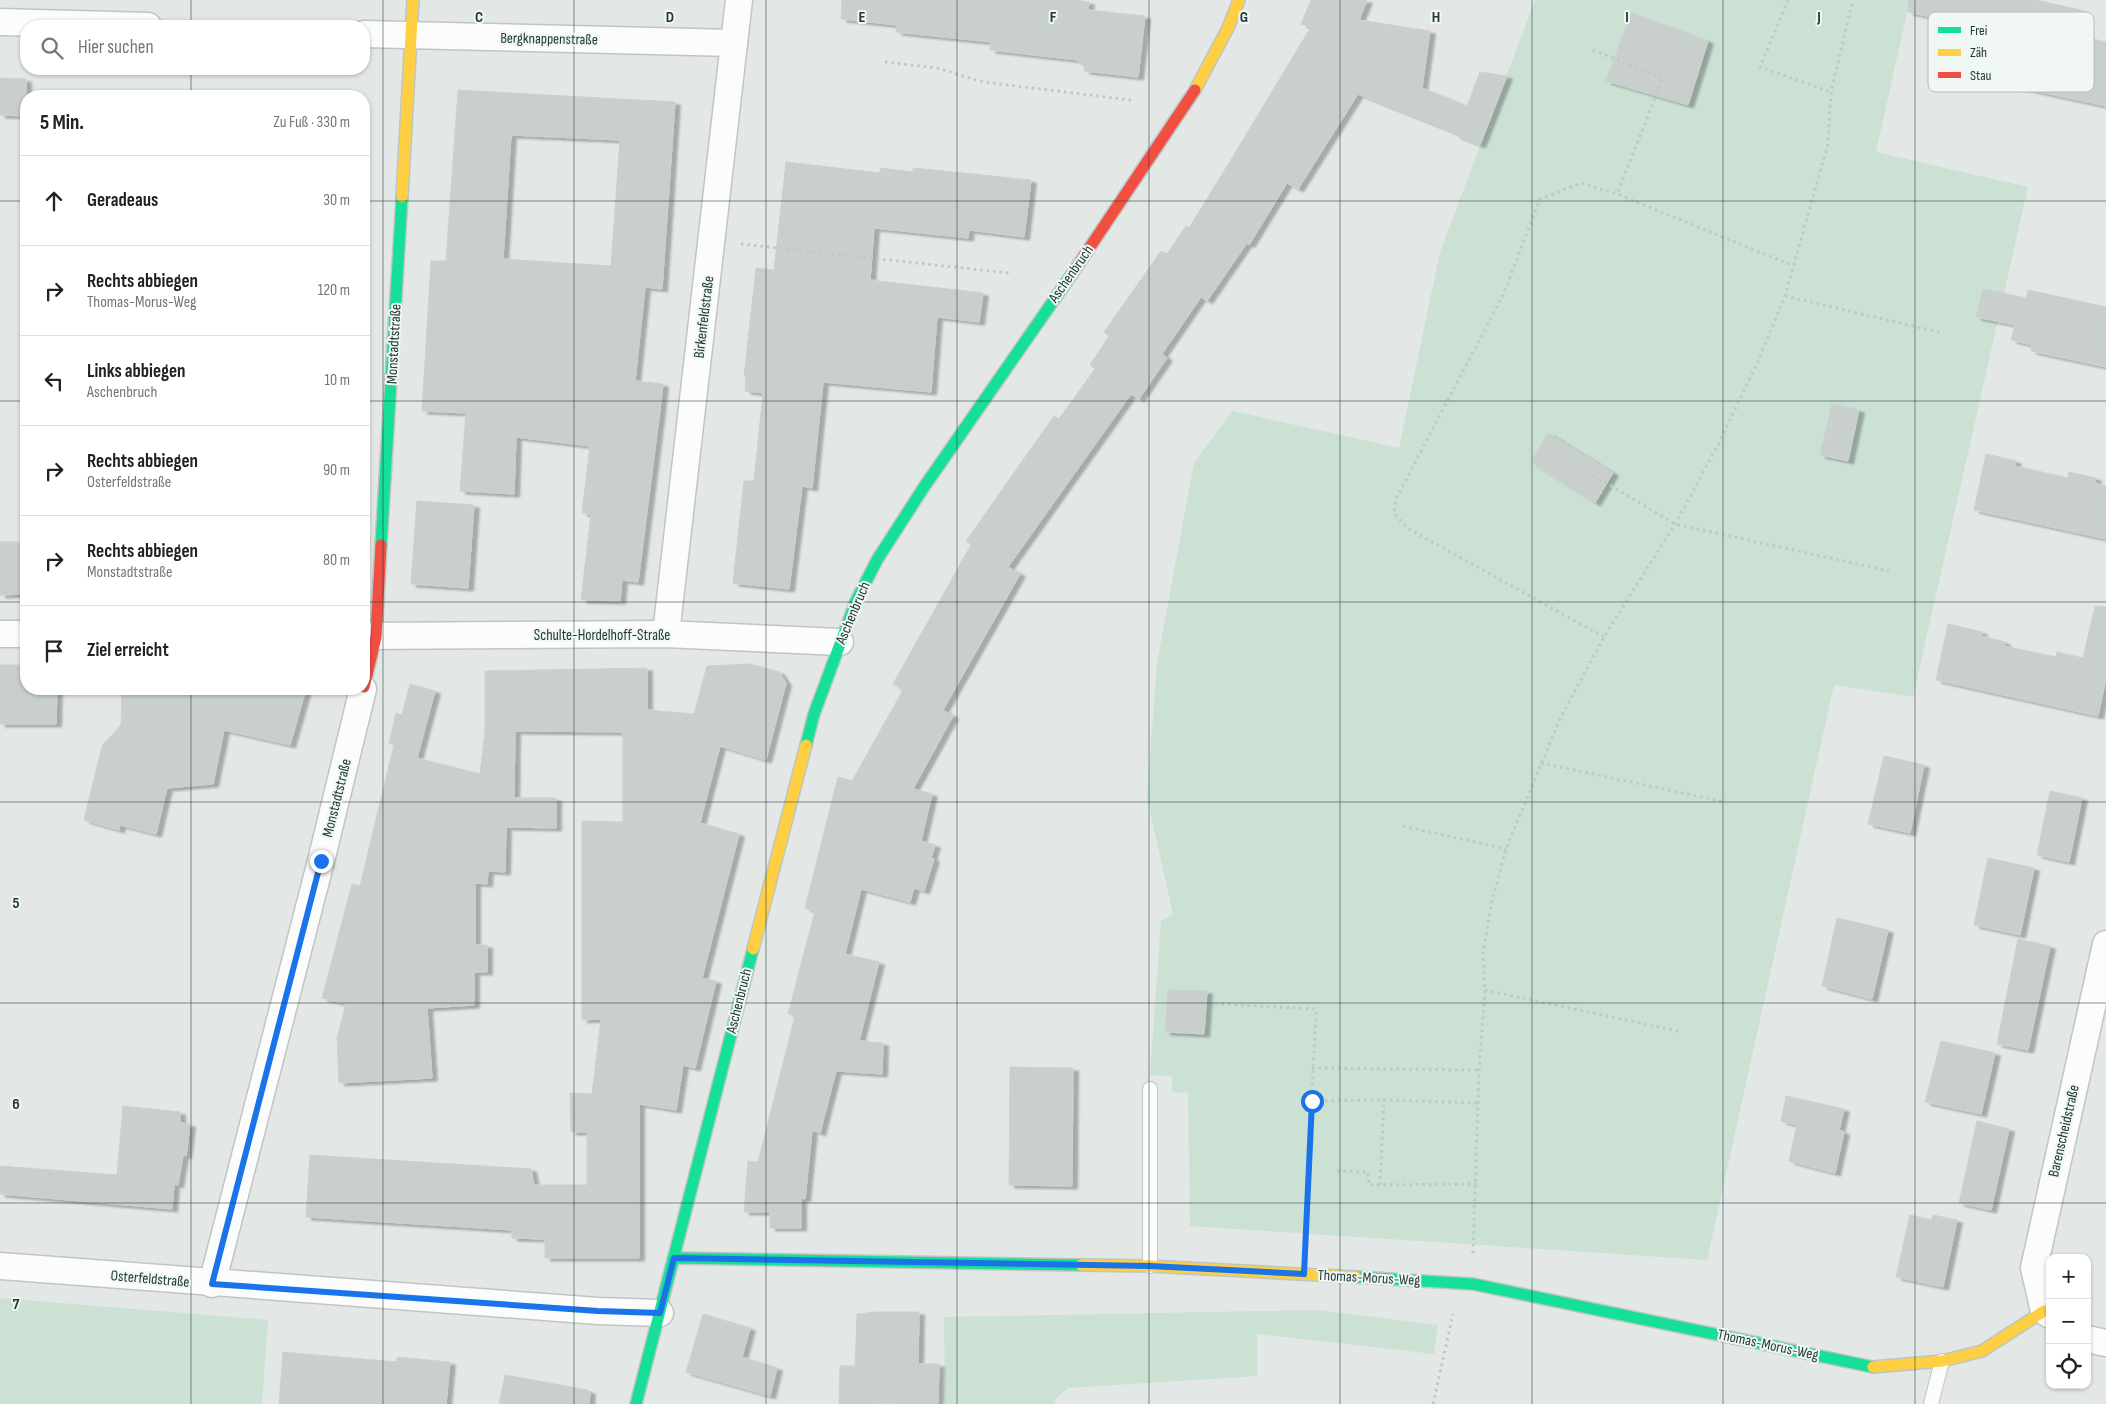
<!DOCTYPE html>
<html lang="de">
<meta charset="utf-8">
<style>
body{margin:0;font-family:"Sofia Sans Condensed",sans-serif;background:#f2f2f2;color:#222}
.controls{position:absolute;right:15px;bottom:15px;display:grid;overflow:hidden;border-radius:10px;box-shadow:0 1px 4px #0004}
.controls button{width:45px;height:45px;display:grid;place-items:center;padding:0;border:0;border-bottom:1px solid #e0e0e0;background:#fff;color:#222;font:25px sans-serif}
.stop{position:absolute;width:15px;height:15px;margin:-11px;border:4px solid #1a73e8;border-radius:50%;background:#fff}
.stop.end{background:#1a73e8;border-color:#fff;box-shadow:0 1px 5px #0008}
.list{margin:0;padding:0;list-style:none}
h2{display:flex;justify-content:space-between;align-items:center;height:65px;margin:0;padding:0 20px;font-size:21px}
h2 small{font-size:16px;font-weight:400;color:#767676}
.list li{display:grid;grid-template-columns:32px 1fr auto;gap:15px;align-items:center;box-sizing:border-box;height:90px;padding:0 20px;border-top:1px solid #e0e0e0}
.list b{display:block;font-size:19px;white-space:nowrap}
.list p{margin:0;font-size:16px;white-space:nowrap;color:#767676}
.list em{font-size:16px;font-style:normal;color:#767676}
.icon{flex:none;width:28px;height:28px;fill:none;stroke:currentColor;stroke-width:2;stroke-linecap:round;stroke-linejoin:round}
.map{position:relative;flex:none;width:2106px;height:1404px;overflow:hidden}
.search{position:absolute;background:#fff;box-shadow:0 1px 4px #0004;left:20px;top:20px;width:350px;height:55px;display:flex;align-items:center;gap:12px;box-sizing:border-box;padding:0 18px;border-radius:20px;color:#767676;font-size:19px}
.panel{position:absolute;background:#fff;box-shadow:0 1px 4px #0004;left:20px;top:90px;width:350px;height:605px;border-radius:20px}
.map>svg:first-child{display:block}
.green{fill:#cbe1d4}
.building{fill:#c9cfcd;stroke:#cbd1cf;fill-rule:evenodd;filter:url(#shadow)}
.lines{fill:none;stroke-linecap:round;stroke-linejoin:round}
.lane-casing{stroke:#c0c5c3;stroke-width:16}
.street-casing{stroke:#c0c5c3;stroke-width:29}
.fast-casing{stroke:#bec6c3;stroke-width:14}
.slow-casing{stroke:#bec6c3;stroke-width:14}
.jam-casing{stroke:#bec6c3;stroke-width:14}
.path{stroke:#c0c8c6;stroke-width:3;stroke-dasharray:2.5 4;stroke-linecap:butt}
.lane{stroke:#fbfcfb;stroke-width:14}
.street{stroke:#fbfcfb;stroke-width:26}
.fast{stroke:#16e098;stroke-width:11}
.slow{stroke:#ffcf43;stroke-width:11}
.jam{stroke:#f24e42;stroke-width:11}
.route{stroke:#1a73e8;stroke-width:6}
.grid{fill:none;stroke:#213a36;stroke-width:1;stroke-opacity:0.55}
.labels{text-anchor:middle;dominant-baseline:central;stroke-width:4;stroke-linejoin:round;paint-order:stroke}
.street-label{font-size:15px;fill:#213a36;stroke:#f0f7f4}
.key{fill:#f0f7f4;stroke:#b2bebb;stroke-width:1}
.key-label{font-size:14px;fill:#213a36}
.grid-label{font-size:16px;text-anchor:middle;font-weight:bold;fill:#213a36;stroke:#f0f7f4;stroke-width:4;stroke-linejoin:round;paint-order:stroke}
</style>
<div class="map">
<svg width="2106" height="1404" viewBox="0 0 2106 1404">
<defs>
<filter id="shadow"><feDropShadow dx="5.5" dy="3" stdDeviation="1" flood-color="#0004"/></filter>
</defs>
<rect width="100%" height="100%" fill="#e3e8e6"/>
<!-- green -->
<g class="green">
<path d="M1535 0H1910L1876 152 2028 187 1913 697 1834 685 1707 1260 1190 1226 1188 1093 1172 1092V1076L1150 1075 1161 921 1173 914 1147 798 1157 663 1194 463 1232 411 1399 448 1440 252Z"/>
<path d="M0 1298 268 1320 262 1404H0Z"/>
<path d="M1318 1310 1438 1325 1434 1354 1257 1334V1376L1068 1388 1055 1399V1404H945L944 1317Z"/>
</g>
<!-- building -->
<g class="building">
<path d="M842 0H1074L1089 2 1088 10 1145 16 1138 77 1084 71 1085 63 1078 62V60L990 50 991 42 896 32 897 25 841 19Z"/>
<path d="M1311 0H1367L1359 20 1430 31 1422 88 1467 106 1480 72 1507 76 1480 145 1455 135 1456 133 1358 94 1298 189 1287 183 1249 245 1247 243 1207 301 1201 297 1162 354 1167 358 1139 399 1131 394 1008 567 1020 574 943 710 953 716 913 789 932 794 921 841 935 845 931 858 934 859 924 891 914 888 910 902 861 889 845 954 879 962 859 1041 883 1043 882 1074 836 1071 820 1133 812 1130 805 1199 801 1198V1228H770V1212H744L748 1161 758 1162 795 1016 788 1014 815 911 805 908 838 777 852 781 903 690 893 684 971 545 966 541 1054 416 1059 419 1095 369 1090 365 1109 336 1104 332 1161 251 1167 254 1186 226 1189 228 1249 130 1311 27 1301 24Z"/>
<path d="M1909 0H2035L2081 10 2075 35 2106 42V106L2008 85 2019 36 1908 12Z"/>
<path d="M1631 13 1708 41 1688 105 1606 81Z"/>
<path d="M0 78 26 79V116L0 115Z"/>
<path d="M458 90 675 102 662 289 645 287 635 381 663 384 659 418 638 582 622 580 620 601 581 600 591 514 582 513 590 446 516 437 514 494 460 491 466 413 422 411 431 261H446ZM511 135 620 140 611 266 503 259Z"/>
<path d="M786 162 880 173V168L913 172V168L1031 180 1024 237 969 230 968 238 874 228 870 280 983 293 979 322 937 317 931 392 823 382 812 488 802 486 789 589 733 583 744 481H754L763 393 745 391 746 377 744 376 756 268 774 270Z"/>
<path d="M1983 289 2026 298 2028 290 2106 307V367L2031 351 2032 345 2011 340 2015 325 1976 317Z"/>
<path d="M1832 404 1859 410 1848 461 1820 455Z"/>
<path d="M1548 433 1613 473 1595 503 1531 462Z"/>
<path d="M1986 454 2016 461 2015 466 2068 478 2069 472 2096 478 2095 483 2106 486V539L1974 510Z"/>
<path d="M417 501 474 505 468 588 411 584Z"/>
<path d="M0 542H26V594L0 595Z"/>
<path d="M2095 606 2106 607V678L2098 716 1936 680 1948 624 1982 632 1981 636 2005 642 2004 646 2056 657 2057 652 2083 658Z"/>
<path d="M750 664 779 672 786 683 766 760 720 746 700 823 739 834 702 978 716 981 695 1068 683 1065 676 1110 639 1104V1258H545V1239L512 1238V1230L306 1217 310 1155 531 1169 534 1185H587V1132H571L570 1093 592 1094 601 1019 582 1020V821L623 822V732L515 731 514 798H556V828L506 827 505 872 488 871 487 884 475 883V945H487V972H474V1005L427 1008 432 1078 339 1083 337 1038 346 1004 322 998 352 884 360 886 394 745 389 743 396 713 402 715 410 684 435 691 417 758 480 774 485 731V671L647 668V710L694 714 707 666Z"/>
<path d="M0 665H26V689H57L56 724H0Z"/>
<path d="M122 689H306L290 745 224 730 213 784 167 788 156 834 120 825 119 830 84 820 102 746 121 725Z"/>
<path d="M1884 756 1924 765 1910 833 1868 824Z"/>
<path d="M2050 791 2082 798 2069 862 2037 855Z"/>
<path d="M1988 858 2034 868 2020 935 1974 925Z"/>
<path d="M1837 918 1888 930 1872 999 1822 986Z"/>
<path d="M2018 939 2050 946 2028 1050 1997 1044Z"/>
<path d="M1168 990 1207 991 1204 1034 1165 1032Z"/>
<path d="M1941 1041 1995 1053 1981 1114 1925 1102Z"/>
<path d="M1010 1067 1073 1068 1072 1186 1009 1185Z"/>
<path d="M1786 1096 1844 1109 1839 1130 1844 1132 1835 1173 1789 1161 1797 1125 1781 1121Z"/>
<path d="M123 1106 180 1112V1123L190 1124 186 1156 183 1155 178 1185 174 1184 172 1209 0 1194V1166L117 1175Z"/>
<path d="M1977 1121 2009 1129 1991 1210 1959 1203Z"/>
<path d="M1910 1215 1931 1220 1933 1215 1957 1220 1943 1287 1896 1277Z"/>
<path d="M876 1312H919L918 1364H939L938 1403 839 1404 840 1366H855L857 1314Z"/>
<path d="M703 1314 750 1328 742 1357 777 1368 770 1396 686 1372Z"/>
<path d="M283 1352 397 1362V1357L450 1362 446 1404H279Z"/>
<path d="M505 1375 587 1390 590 1392 589 1404H499Z"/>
</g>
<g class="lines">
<!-- lane casing -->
<g class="lane-casing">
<g id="lane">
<path d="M1150 1266V1089"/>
<path d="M1931 1404 1942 1361"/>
</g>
</g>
<!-- street casing -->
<g class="street-casing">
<g id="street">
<path d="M0 22 148 26"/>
<path d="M364 34 734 43"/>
<path d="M0 634H26"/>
<path d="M666 634 739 0"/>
<path d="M364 636 666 634 840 642"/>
<path d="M0 1266 598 1311 660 1313"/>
<path d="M212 1284 321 861 363 689"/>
<path d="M2050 1315 2044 1311 2034 1268 2106 944"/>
<path d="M2087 1339 2106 1343"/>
</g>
</g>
<!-- fast casing -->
<g class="fast-casing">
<g id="fast">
<path d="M381 545 402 197"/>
<path d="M806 745 814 714 856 601 877 560 924 487 1072 274"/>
<path d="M674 1258 1081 1265"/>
<path d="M1356 1277 1473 1284 1873 1367"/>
<path d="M636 1404 753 949"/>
</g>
</g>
<!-- slow casing -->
<g class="slow-casing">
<g id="slow">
<path d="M1195 90 1228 28 1239 0"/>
<path d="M402 197 413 0"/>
<path d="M753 949 806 745"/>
<path d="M1081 1265 1150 1266 1356 1277"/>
<path d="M1873 1367 1942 1361 1982 1351 2044 1311"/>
</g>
</g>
<!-- jam casing -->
<g class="jam-casing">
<g id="jam">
<path d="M1072 274 1195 90"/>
<path d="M364 687 376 637 381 545"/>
</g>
</g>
<!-- path -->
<g class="path">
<path d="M1788 0 1760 67 1831 92"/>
<path d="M1593 50 1663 78 1617 194"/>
<path d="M885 62 937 68 983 82 1131 100"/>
<path d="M741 244 1009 273"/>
<path d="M1785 296 1943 333"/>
<path d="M1588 472 1675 524 1889 571"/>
<path d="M1604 637 1407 528 1394 513 1396 499 1504 293 1540 199 1581 183 1617 194 1794 266"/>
<path d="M1541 763 1725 802"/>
<path d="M1403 826 1506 849"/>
<path d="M1485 990 1682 1032"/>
<path d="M1215 1004 1316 1009 1305 1244"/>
<path d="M1312 1068 1479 1070"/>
<path d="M1312 1101 1384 1100"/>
<path d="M1337 1171 1368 1172 1369 1185 1477 1184"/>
<path d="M1380 1185 1384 1100 1479 1103"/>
<path d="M1473 1253 1479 1070 1485 990 1483 952 1492 901 1506 849 1560 719 1604 637 1675 524 1717 447 1758 361 1785 296 1828 144 1831 92 1853 0"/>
<path d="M1433 1404 1453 1314"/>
</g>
<!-- lane -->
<use href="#lane" class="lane"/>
<!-- street -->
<use href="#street" class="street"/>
<!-- fast -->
<use href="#fast" class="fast"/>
<!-- slow -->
<use href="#slow" class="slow"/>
<!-- jam -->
<use href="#jam" class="jam"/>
</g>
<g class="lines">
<!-- route -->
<path class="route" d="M321 861 212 1284 598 1311 660 1313 674 1258 1150 1266 1304 1274 1312 1101"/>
</g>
<!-- grid -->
<path class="grid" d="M191 0V26M383 0V1404M574 0V1404M766 0V1404M957 0V1404M1149 0V1404M1340 0V1404M1532 0V1404M1723 0V1404M1915 0V1404M191 69V96M0 201H26M364 201H2106M0 401H26M364 401H2106M0 602H26M364 602H2106M191 689V1404M0 802H2106M0 1003H2106M0 1203H2106"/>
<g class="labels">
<!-- street labels -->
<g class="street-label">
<text transform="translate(549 39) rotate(1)">Bergknappenstraße</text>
<text transform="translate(1071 274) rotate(-55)">Aschenbruch</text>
<text transform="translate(704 317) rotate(-83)">Birkenfeldstraße</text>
<text transform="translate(394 344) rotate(-87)">Monstadtstraße</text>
<text transform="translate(853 613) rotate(-67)">Aschenbruch</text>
<text x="602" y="635">Schulte-Hordelhoff-Straße</text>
<text transform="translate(337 798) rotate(-76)">Monstadtstraße</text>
<text transform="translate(739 1001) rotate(-76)">Aschenbruch</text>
<text transform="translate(2064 1131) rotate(-77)">Barenscheidstraße</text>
<text transform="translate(1369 1278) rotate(3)">Thomas-Morus-Weg</text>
<text transform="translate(150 1279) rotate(5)">Osterfeldstraße</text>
<text transform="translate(1768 1345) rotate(12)">Thomas-Morus-Weg</text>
</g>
</g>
<!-- legend -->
<rect x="1928" y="12" width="166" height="80" rx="8" class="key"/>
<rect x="1938" y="27" width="23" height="6" fill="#16e098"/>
<rect x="1938" y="49" width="23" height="7" fill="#ffcf43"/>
<rect x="1938" y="72" width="23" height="6" fill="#f24e42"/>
<g class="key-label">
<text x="1970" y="35">Frei</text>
<text x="1970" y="57">Zäh</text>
<text x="1970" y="80">Stau</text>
</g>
<g class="grid-label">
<text x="479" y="22">C</text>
<text x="670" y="22">D</text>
<text x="862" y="22">E</text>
<text x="1053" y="22">F</text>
<text x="1244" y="22">G</text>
<text x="1436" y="22">H</text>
<text x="1627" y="22">I</text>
<text x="1819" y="22">J</text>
<text x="16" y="908">5</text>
<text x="16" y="1109">6</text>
<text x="16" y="1309">7</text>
</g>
</svg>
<div class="controls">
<button>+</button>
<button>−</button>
<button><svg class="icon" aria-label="locate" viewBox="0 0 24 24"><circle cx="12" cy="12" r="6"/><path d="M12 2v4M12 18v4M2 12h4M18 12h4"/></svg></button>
</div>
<div class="stop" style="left:1312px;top:1101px"></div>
<div class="stop end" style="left:321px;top:861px"></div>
<div class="search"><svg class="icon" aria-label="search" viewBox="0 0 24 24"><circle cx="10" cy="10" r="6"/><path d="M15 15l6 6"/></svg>Hier suchen</div>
<section class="panel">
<h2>5 Min.<small>Zu Fuß · 330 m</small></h2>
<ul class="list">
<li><svg class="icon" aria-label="ahead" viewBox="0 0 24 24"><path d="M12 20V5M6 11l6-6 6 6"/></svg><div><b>Geradeaus</b></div><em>30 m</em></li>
<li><svg class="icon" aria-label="right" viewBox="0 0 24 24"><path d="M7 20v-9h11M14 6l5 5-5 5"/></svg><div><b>Rechts abbiegen</b><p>Thomas-Morus-Weg</p></div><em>120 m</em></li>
<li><svg class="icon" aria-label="left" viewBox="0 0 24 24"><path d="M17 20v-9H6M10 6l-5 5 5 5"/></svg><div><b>Links abbiegen</b><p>Aschenbruch</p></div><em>10 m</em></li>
<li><svg class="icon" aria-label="right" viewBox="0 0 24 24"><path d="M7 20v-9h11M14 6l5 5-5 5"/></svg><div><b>Rechts abbiegen</b><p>Osterfeldstraße</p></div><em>90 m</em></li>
<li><svg class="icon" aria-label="right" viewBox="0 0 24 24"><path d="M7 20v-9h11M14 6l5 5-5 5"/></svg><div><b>Rechts abbiegen</b><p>Monstadtstraße</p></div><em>80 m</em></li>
<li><svg class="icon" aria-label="arrive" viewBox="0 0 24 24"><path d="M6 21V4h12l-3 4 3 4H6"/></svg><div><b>Ziel erreicht</b></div></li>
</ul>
</section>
</div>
